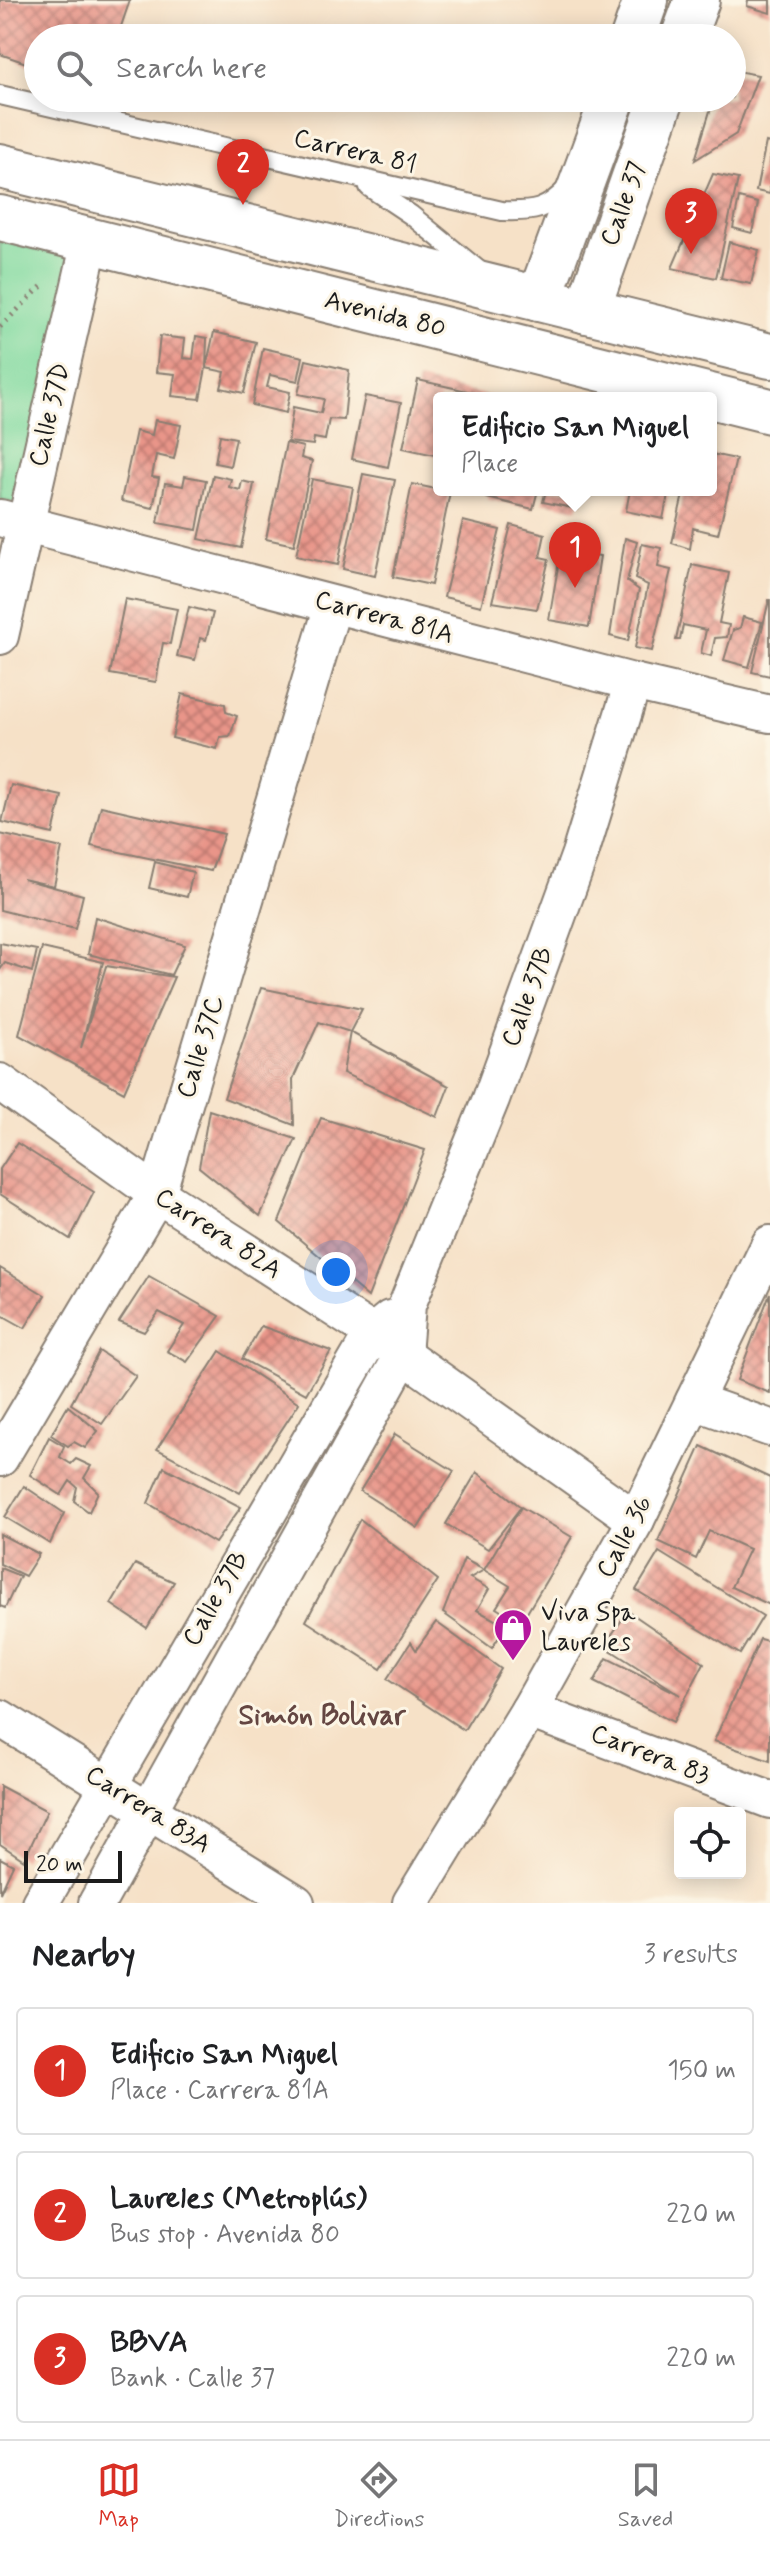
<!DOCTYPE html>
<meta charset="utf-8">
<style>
body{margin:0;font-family:Mynerve,sans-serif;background:#f2f2f2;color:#202124}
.controls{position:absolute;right:24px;bottom:24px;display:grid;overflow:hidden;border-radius:8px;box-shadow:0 4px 20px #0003}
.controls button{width:72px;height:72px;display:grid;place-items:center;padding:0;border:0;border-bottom:2px solid #e0e0e0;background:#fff;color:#202124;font:40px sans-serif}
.scale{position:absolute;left:24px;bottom:20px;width:98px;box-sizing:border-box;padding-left:8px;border:4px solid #1c1c1c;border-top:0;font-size:22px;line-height:28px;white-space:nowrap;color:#1c1c1c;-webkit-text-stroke:6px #fcf5e5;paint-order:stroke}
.you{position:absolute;left:336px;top:1272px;width:28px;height:28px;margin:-20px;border:6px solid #fff;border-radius:50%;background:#1a73e8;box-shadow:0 0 0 12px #1a73e833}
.badge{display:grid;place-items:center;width:52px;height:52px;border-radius:50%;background:#d93025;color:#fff;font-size:26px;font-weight:700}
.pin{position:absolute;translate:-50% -66px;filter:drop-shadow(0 2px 4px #0008)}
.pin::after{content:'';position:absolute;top:42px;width:28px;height:24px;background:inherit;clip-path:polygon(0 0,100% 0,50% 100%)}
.popup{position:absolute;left:433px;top:392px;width:284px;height:104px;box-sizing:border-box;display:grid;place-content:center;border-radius:8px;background:#fff;filter:drop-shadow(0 2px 6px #0005);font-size:26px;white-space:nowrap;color:#757577}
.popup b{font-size:30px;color:#202124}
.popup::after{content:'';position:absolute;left:50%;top:100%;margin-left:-16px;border:16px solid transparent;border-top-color:#fff}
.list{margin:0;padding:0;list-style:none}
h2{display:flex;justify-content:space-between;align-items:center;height:104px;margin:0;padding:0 32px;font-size:34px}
h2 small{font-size:26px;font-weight:400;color:#757577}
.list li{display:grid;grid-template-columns:52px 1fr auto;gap:24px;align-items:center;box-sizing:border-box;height:128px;margin:0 16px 16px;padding:0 16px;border:2px solid #e0e0e0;border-radius:8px}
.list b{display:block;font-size:30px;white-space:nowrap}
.list p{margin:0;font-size:26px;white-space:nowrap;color:#757577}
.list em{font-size:26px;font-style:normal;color:#757577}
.icon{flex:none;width:44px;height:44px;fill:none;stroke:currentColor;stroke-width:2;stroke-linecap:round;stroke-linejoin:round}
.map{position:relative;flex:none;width:770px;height:1903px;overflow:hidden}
.search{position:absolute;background:#fff;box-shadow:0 4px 20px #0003;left:24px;right:24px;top:24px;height:88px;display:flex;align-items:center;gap:20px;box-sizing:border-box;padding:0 28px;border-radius:44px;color:#757577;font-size:30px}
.sheet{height:536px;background:#fff}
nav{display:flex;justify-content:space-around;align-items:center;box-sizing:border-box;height:112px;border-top:2px solid #e0e0e0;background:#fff;font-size:22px;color:#757577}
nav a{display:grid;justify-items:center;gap:4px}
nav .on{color:#d93025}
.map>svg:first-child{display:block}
.park{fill:#81daa0;stroke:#4e7b5e;stroke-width:2}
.building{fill:url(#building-cross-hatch)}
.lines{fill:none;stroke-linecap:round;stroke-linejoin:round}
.service-casing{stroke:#897e72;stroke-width:22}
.minor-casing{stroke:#897e72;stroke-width:40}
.tertiary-casing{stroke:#897e72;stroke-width:48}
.primary-casing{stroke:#897e72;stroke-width:48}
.path{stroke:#897e72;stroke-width:5;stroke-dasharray:2 6;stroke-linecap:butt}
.service{stroke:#fff;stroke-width:18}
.minor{stroke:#fff;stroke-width:36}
.tertiary{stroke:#fff;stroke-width:44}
.primary{stroke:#fff;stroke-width:44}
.labels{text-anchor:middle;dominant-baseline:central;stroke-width:6;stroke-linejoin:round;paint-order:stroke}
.street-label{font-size:26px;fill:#1c1c1c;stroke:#fcf5e5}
.poi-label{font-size:26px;fill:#1c1c1c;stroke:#fcf5e5;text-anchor:start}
.neighbourhood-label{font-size:28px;font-weight:bold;fill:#644642;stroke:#fcf5e5}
</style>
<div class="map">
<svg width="770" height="1903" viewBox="0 0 770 1903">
<defs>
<pattern id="building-cross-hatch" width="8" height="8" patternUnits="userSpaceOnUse" patternTransform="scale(2)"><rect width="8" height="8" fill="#e99589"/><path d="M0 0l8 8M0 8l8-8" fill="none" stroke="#bc796f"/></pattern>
</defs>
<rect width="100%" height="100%" fill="#fcf5e5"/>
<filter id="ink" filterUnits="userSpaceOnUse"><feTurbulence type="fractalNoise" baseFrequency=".0125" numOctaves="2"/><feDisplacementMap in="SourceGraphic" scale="16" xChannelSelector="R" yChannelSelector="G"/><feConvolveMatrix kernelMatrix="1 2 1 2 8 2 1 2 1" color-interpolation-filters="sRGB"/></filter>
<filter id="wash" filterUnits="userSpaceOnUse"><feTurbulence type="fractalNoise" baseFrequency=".006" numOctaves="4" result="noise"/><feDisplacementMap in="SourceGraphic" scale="32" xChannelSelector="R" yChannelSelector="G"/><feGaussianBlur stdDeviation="1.8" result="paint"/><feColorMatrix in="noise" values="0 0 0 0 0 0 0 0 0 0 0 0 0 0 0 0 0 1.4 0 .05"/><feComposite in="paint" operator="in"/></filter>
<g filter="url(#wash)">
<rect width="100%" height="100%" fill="#f6e1c7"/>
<!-- park -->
<path class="park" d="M0 241 73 257 19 504 0 499Z"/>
<g id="blocks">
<!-- building -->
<g class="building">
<path d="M0 0H130L117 38H38V67L0 54Z"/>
<path d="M748 0H770V13L747 6Z"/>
<path d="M732 70 758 75 736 134 695 160 714 98H732Z"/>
<path d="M766 142 770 143V194L756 191Z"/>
<path d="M713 174 738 179 716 278 672 268Z"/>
<path d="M739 198 758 203 752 233 733 228Z"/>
<path d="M729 242 759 250 751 284 721 278Z"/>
<path d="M214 332 256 342 244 393 221 388 225 372 206 368 200 399 172 396 175 374 156 372 160 336 185 339 183 358 193 359 196 336 207 338 206 368Z"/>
<path d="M263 348 303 357 298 381 270 375 267 387 290 392 286 413 252 405Z"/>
<path d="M306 360 349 370 344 420 329 419 325 440 314 438 313 445 288 442 293 407 321 413 324 399 298 394Z"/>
<path d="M418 380 494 397 439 398V456L403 448Z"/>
<path d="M365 396 401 403 388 467 352 459Z"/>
<path d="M155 420 181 425 174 459 156 455 152 477 159 478 153 508 121 501 136 431 152 435Z"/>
<path d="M220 435 236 438 230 466 215 463Z"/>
<path d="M286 443 303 447 301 458 312 461 294 545 266 539Z"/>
<path d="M711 454 736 459 718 534 693 528 690 549 672 543 684 490H711Z"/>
<path d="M363 474 395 480 375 576 343 569Z"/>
<path d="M213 475 231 479 229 487 240 490 242 481 254 484 241 548 199 539Z"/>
<path d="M185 476 206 480 197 530 158 523 165 483 183 486Z"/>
<path d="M312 479 353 487 338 565 296 556Z"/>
<path d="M412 484 450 492 431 585 393 577Z"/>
<path d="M489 490H538L533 509 487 498Z"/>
<path d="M546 490H582L577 509 543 502Z"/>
<path d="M630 490H669L663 519 626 511Z"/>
<path d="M463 521 500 530 481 606 444 597Z"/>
<path d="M511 525 545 534 540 557 549 559 537 609 492 602Z"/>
<path d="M625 538 637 542 627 581 639 590 628 641 610 636Z"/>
<path d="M642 544 661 548 658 567 671 570 652 651 635 648 648 585 635 579Z"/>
<path d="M561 549 600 556 589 627 549 620Z"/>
<path d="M692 565 729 573 719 623 729 625 727 637 715 638 711 656 701 653 706 630 683 625 680 640H676Z"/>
<path d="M125 599 177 609 170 644 163 643 156 682 110 674Z"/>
<path d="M769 600H770V676L752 672Z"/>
<path d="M189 607 213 613 206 640 200 638 195 660 177 656Z"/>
<path d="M743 617 762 622 749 667 724 660 733 630 740 628Z"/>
<path d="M182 694 225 704 226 712 237 716 230 736 220 737 217 749 172 738Z"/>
<path d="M11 785 62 796 53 834 2 822Z"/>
<path d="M101 806 224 834 211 871 91 846Z"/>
<path d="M0 834 62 848 54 886 23 879 83 895 75 929 0 910Z"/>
<path d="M155 862 193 872 187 897 149 888Z"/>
<path d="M95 917 185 945 171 975 88 954Z"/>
<path d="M0 943 37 950 32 972 5 963 0 970Z"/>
<path d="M42 948 103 962 81 1048 106 966 174 977 124 1092 19 1035Z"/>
<path d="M261 988 362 1009 350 1032 449 1086 437 1117 343 1073 350 1032 319 1022 293 1079 294 1125 224 1098Z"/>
<path d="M209 1110 296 1139 260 1216 199 1167Z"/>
<path d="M321 1118 425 1150 368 1297 279 1222Z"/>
<path d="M17 1143 94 1192 70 1239 0 1194V1169Z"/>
<path d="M0 1268 45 1295 25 1328 0 1314Z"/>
<path d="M149 1276 220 1316 187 1362 167 1351 184 1325 159 1312 144 1332 119 1322Z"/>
<path d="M770 1293V1393L737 1380Z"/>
<path d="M261 1326 331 1351 306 1394 242 1359Z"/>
<path d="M99 1351 136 1376 102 1424 71 1404Z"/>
<path d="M220 1351 299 1403 240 1493 157 1449Z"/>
<path d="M68 1406 98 1431 85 1448 74 1442 68 1446 51 1435Z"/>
<path d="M395 1434 454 1471 418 1528 360 1491Z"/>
<path d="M49 1437 64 1446 60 1457 71 1464 76 1459 91 1466 84 1478 98 1492 89 1512 74 1501 77 1487 70 1481 61 1495 30 1475Z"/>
<path d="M701 1446 770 1478V1605L731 1587 749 1549 709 1531 696 1559 658 1541Z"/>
<path d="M164 1467 241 1507 215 1543 148 1503Z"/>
<path d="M477 1472 521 1507 572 1537 521 1623 496 1608 510 1586 484 1570 521 1507 488 1549 446 1524Z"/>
<path d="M24 1486 64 1513 50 1544 5 1517Z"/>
<path d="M360 1519 438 1580 381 1669 306 1621Z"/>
<path d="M0 1534 39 1554 25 1576 0 1564Z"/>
<path d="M659 1552 763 1616 740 1654 636 1590Z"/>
<path d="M464 1559 484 1570 470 1578 489 1589 477 1610 506 1626 492 1648 443 1613Z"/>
<path d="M135 1564 174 1582 147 1628 111 1604Z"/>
<path d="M0 1568 20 1576 5 1608 0 1606Z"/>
<path d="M628 1611 704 1663 673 1722 594 1682 607 1658 681 1695 604 1646Z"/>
<path d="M436 1622 501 1669 464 1730 387 1679 411 1642 416 1650Z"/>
<path d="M760 1639 770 1642V1761L714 1741Z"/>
<path d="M0 1786 47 1811 24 1860 0 1844Z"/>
<path d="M0 1858 13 1865 0 1893Z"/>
</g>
</g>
</g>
<g filter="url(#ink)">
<use href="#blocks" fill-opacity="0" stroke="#897e72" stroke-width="2"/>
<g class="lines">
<!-- service casing -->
<g class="service-casing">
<g id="service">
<path d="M0 95 502 211C534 212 546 211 568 187"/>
<path d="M369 187 411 215 482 273"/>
</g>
</g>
<!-- minor casing -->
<g class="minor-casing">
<g id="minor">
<path d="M0 518 633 682 770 714"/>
<path d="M0 636 90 241"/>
<path d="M0 1082 157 1194 373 1333 636 1520"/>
<path d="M694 1401 770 1428"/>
<path d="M0 1458 157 1194 333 605"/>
<path d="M529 1710 770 1800"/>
<path d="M0 1718 296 1903"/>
<path d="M40 1903 373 1333 390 1319"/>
<path d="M97 1903 403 1355 407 1305 491 1099 580 854 633 682"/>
<path d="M411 1903 529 1710 636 1520 770 1244"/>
</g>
</g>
<!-- tertiary casing -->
<g class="tertiary-casing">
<g id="tertiary">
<path d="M633 38 646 0"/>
<path d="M683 38 697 0"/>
<path d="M539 299 613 98"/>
<path d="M587 311 662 98"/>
</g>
</g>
<!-- primary casing -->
<g class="primary-casing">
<g id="primary">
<path d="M0 166 770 356"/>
<path d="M0 218 770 411"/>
</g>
</g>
<!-- path -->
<path class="path" d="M0 327 45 283"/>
<!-- service -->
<use href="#service" class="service"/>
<!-- minor -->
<use href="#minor" class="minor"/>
<!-- tertiary -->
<use href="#tertiary" class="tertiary"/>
<!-- primary -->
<use href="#primary" class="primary"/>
</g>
</g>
<!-- icons -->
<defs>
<g id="shop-pin" transform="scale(2)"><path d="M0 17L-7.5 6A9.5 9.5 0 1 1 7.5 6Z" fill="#b5179e" stroke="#fcf5e5"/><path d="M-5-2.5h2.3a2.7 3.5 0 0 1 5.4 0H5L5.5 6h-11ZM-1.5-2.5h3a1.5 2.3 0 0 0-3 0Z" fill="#fff"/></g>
</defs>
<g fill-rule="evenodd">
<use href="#shop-pin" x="513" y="1628"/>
</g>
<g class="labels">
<!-- street labels -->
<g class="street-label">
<text transform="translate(355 152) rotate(13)">Carrera 81</text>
<text transform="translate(624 204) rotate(-70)">Calle 37</text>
<text transform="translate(385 315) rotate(14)">Avenida 80</text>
<text transform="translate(50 415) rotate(-77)">Calle 37D</text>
<text transform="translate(384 618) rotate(15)">Carrera 81A</text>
<text transform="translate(528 997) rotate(-70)">Calle 37B</text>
<text transform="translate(201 1047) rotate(-73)">Calle 37C</text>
<text transform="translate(218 1234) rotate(33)">Carrera 82A</text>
<text transform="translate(625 1537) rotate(-62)">Calle 36</text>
<text transform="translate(216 1599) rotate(-60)">Calle 37B</text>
<text transform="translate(650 1755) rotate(21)">Carrera 83</text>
<text transform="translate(148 1810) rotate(32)">Carrera 83A</text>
</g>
<!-- poi labels -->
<g class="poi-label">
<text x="541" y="1613">Viva Spa<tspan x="541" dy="30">Laureles</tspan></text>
</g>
<!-- neighbourhood labels -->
<g class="neighbourhood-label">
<text x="322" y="1716">Simón Bolivar</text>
</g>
</g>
</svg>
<div class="controls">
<button><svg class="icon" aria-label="locate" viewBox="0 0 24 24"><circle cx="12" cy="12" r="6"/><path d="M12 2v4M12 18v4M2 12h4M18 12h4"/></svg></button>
</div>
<div class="scale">20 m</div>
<div class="you"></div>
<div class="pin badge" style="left:575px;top:588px">1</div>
<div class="popup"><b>Edificio San Miguel</b>Place</div>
<div class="pin badge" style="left:243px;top:205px">2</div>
<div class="pin badge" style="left:691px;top:254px">3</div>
<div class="search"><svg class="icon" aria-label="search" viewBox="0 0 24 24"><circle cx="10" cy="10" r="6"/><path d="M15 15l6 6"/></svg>Search here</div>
</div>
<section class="sheet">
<h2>Nearby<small>3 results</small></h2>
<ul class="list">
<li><span class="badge">1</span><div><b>Edificio San Miguel</b><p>Place · Carrera 81A</p></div><em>150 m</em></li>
<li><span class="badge">2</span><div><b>Laureles (Metroplús)</b><p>Bus stop · Avenida 80</p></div><em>220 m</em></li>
<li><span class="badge">3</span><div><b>BBVA</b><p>Bank · Calle 37</p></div><em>220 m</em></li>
</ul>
</section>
<nav>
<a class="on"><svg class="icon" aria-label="map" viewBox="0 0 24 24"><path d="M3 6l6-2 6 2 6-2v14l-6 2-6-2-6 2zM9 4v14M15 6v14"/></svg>Map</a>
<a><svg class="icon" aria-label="directions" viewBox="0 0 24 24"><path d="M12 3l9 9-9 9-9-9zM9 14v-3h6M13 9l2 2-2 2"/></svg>Directions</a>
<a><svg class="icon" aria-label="saved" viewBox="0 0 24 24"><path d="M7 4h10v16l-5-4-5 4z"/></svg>Saved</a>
</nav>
